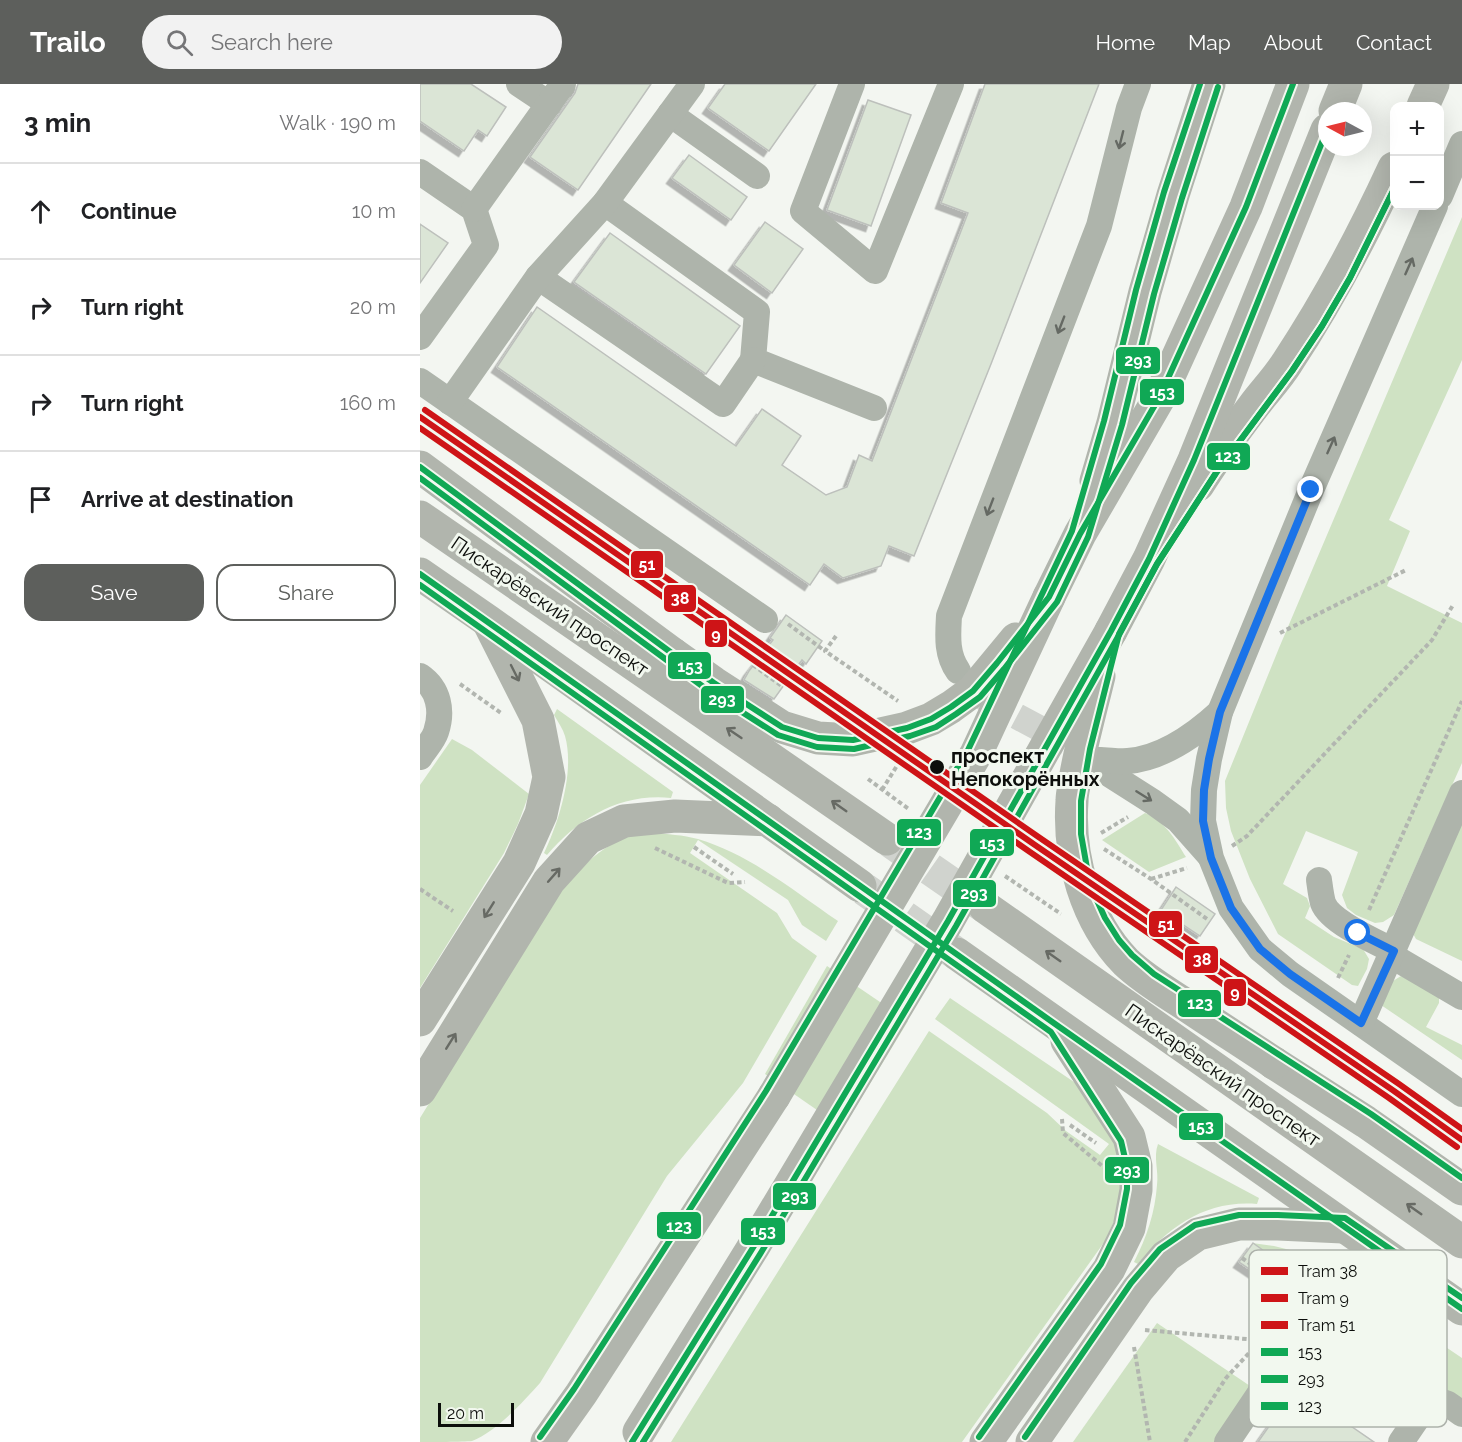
<!DOCTYPE html>
<meta charset="utf-8">
<style>
body{margin:0;font-family:Raleway,sans-serif;background:#f2f2f2;color:#202124}
.controls{position:absolute;right:18px;top:18px;display:grid;overflow:hidden;border-radius:12px;box-shadow:0 6px 24px #0002}
.controls button{width:54px;height:54px;display:grid;place-items:center;padding:0;border:0;border-bottom:2px solid #e0e0e0;background:#fff;color:#202124;font:30px sans-serif}
.compass{position:absolute;left:898px;top:18px;width:54px;height:54px;border-radius:50%;background:#fff;box-shadow:0 6px 24px #0002;rotate:277deg}
.scale{position:absolute;left:18px;bottom:15px;width:76px;box-sizing:border-box;padding-left:6px;border:3px solid #0c0e0b;border-top:0;font-size:16px;line-height:21px;white-space:nowrap;color:#0c0e0b;-webkit-text-stroke:4px #f2f8ef;paint-order:stroke}
.stop{position:absolute;width:18px;height:18px;margin:-14px;border:4px solid #1a73e8;border-radius:50%;background:#fff}
.stop.end{background:#1a73e8;border-color:#fff;box-shadow:0 2px 6px #0008}
.list{margin:0;padding:0;list-style:none}
h2{display:flex;justify-content:space-between;align-items:center;height:78px;margin:0;padding:0 24px;font-size:26px}
h2 small{font-size:20px;font-weight:400;color:#757577}
.list li{display:grid;grid-template-columns:39px 1fr auto;gap:18px;align-items:center;box-sizing:border-box;height:96px;padding:0 24px;border-top:2px solid #e0e0e0}
.list b{display:block;font-size:22px;white-space:nowrap}
.list em{font-size:20px;font-style:normal;color:#757577}
.actions{display:flex;gap:12px;padding:18px 24px}
.actions a{flex:1;padding:14px 0;border:2px solid #5d5f5c;border-radius:18px;text-align:center;font-size:21px;color:#5d5f5c}
.actions .main{background:#5d5f5c;color:#fff}
.icon{flex:none;width:33px;height:33px;fill:none;stroke:currentColor;stroke-width:2;stroke-linecap:round;stroke-linejoin:round}
.map{position:relative;flex:none;width:1042px;height:1358px;overflow:hidden}
header{display:flex;align-items:center;gap:36px;box-sizing:border-box;height:84px;padding:0 30px;background:#5d5f5c;color:#fff}
header strong{font-size:28px}
nav{display:flex;gap:33px;margin-inline-start:auto;font-size:21px}
.search{width:420px;height:54px;background:#f2f2f2;display:flex;align-items:center;gap:15px;box-sizing:border-box;padding:0 21px;border-radius:33px;color:#757577;font-size:22px}
main{display:flex}
aside{flex:1;background:#fff}
.map>svg:first-child{display:block}
.green{fill:#cfe2c3}
.building{fill:#dbe5d6;stroke:#bdc0bc;stroke-width:1.5;filter:url(#shadow)}
.lines{fill:none;stroke-linecap:round;stroke-linejoin:round}
.minor-tunnel{stroke:#d0d3ce;stroke-width:26;stroke-dasharray:26 13;stroke-linecap:butt}
.major-tunnel{stroke:#d0d3ce;stroke-width:33;stroke-dasharray:33 16;stroke-linecap:butt}
.path{stroke:#b2b6b0;stroke-width:4;stroke-dasharray:4.5 3;stroke-linecap:butt}
.minor{stroke:#aeb4ab;stroke-width:26}
.major{stroke:#b1b5ad;stroke-width:33}
.major-bridge{stroke:#b1b5ad;stroke-width:33}
.bus-1-casing{stroke:#f2f8ef;stroke-width:10}
.bus-2-casing{stroke:#f2f8ef;stroke-width:10}
.bus-3-casing{stroke:#f2f8ef;stroke-width:10}
.bus-1{stroke:#10a855;stroke-width:6}
.bus-2{stroke:#10a855;stroke-width:6}
.bus-3{stroke:#10a855;stroke-width:6}
.tram-1-casing{stroke:#f2f8ef;stroke-width:10}
.tram-2-casing{stroke:#f2f8ef;stroke-width:10}
.tram-3-casing{stroke:#f2f8ef;stroke-width:10}
.tram-1{stroke:#ce1417;stroke-width:6}
.tram-2{stroke:#ce1417;stroke-width:6}
.tram-3{stroke:#ce1417;stroke-width:6}
.oneway{stroke:#656963}
.oneway2{stroke:#676a64}
.route{stroke:#1a73e8;stroke-width:8}
.stop-dot{fill:#0c0e0b;stroke:#f2f8ef;stroke-width:2}
.labels{text-anchor:middle;dominant-baseline:central;stroke-width:6;stroke-linejoin:round;paint-order:stroke}
.street-label{font-size:20px;fill:#0c0e0b;stroke:#f2f8ef}
.stop-label{font-size:20px;font-weight:bold;fill:#0c0e0b;stroke:#f2f8ef;text-anchor:start}
.key{fill:#f2f8ef;stroke:#adb2ab;stroke-width:1.5}
.key-label{font-size:16px;fill:#0c0e0b}
.line-badge{stroke:#f2f8ef;stroke-width:2}
.badge-label{font-size:16px;text-anchor:middle;font-weight:bold;fill:#fff}
</style>
<header>
<strong>Trailo</strong>
<div class="search"><svg class="icon" aria-label="search" viewBox="0 0 24 24"><circle cx="10" cy="10" r="6"/><path d="M15 15l6 6"/></svg>Search here</div>
<nav><a>Home</a><a>Map</a><a>About</a><a>Contact</a></nav>
</header>
<main>
<aside>
<h2>3 min<small>Walk · 190 m</small></h2>
<ul class="list">
<li><svg class="icon" aria-label="ahead" viewBox="0 0 24 24"><path d="M12 20V5M6 11l6-6 6 6"/></svg><div><b>Continue</b></div><em>10 m</em></li>
<li><svg class="icon" aria-label="right" viewBox="0 0 24 24"><path d="M7 20v-9h11M14 6l5 5-5 5"/></svg><div><b>Turn right</b></div><em>20 m</em></li>
<li><svg class="icon" aria-label="right" viewBox="0 0 24 24"><path d="M7 20v-9h11M14 6l5 5-5 5"/></svg><div><b>Turn right</b></div><em>160 m</em></li>
<li><svg class="icon" aria-label="arrive" viewBox="0 0 24 24"><path d="M6 21V4h12l-3 4 3 4H6"/></svg><div><b>Arrive at destination</b></div></li>
</ul>
<div class="actions"><a class="main">Save</a><a>Share</a></div>
</aside>
<div class="map">
<svg width="1042" height="1358" viewBox="0 0 1042 1358">
<defs>
<filter id="shadow"><feDropShadow dx="-5.5" dy="5.5" stdDeviation="0" flood-color="#0004"/></filter>
</defs>
<rect width="100%" height="100%" fill="#f3f6f1"/>
<!-- green -->
<g class="green">
<path d="M1042 133V276L969 436 990 447 967 502 1042 539V679L974 831 963 838 955 839 936 831 927 824 922 811 938 768 886 747 863 800 887 814 890 822 885 834 914 853 943 865 949 875 947 885 938 902 932 901 858 850 830 795 811 747 806 724 805 697 859 564Z"/>
<path d="M137 625 253 708 251 714C200 709 159 734 127 771L124 769C139 738 155 687 145 652 143 645 138 638 134 631Z"/>
<path d="M32 655 52 666 109 710 98 740 84 769 0 904V701Z"/>
<path d="M725 729C745 737 755 755 766 773L729 788 682 756Z"/>
<path d="M1042 734V877L996 855 992 848Z"/>
<path d="M232 749C247 750 263 751 278 755 329 770 374 807 418 837L406 857 382 841 368 816 278 756 270 769 357 829 372 854 397 872 323 999 247 1092 120 1299C103 1318 76 1348 52 1357 43 1358 11 1358 0 1358V1034L140 807C160 785 179 763 208 753 215 750 224 750 232 749Z"/>
<path d="M407 882 488 937 423 1044 345 990Z"/>
<path d="M981 892 1019 912V919L1006 943 1042 961V976L961 921 973 897Z"/>
<path d="M530 914 654 998 675 1022 696 1061 702 1104 695 1135 685 1157 542 1358H251L509 947 627 1029 646 1047 680 1071 689 1060 515 935Z"/>
<path d="M738 1060 839 1114 837 1120C786 1116 749 1142 718 1180L714 1178C727 1153 735 1128 737 1101 739 1087 733 1073 738 1060Z"/>
<path d="M832 1159 854 1162 878 1168 906 1182 1042 1274V1316L1021 1305H1010L999 1302 949 1267 945 1239Z"/>
<path d="M737 1239 836 1306 802 1358H653Z"/>
</g>
<!-- building -->
<g class="building">
<path d="M0 0H51L86 23 67 52 58 46 44 67 0 37Z"/>
<path d="M158 0H231L158 106 110 73 155 9Z"/>
<path d="M305 0H396L349 67 288 24Z"/>
<path d="M565 0H679L571 280 494 472 469 462 461 482 423 494 404 480 390 501 77 283 117 223 316 362 342 325 381 352 362 381 406 411 427 403 439 371 452 377 548 129 521 119Z"/>
<path d="M448 16 491 31 451 142 407 126Z"/>
<path d="M269 71 327 113 311 136 252 94Z"/>
<path d="M345 138 383 165 352 209 314 181Z"/>
<path d="M0 140 28 159 0 199Z"/>
<path d="M190 149 320 242 286 290 154 198Z"/>
<path d="M366 531 402 557 386 580 382 576 354 615 324 596 329 587 353 556 350 554Z"/>
<path d="M756 803 795 830 780 852 741 826Z"/>
<path d="M833 1159 869 1185 856 1203 819 1178Z"/>
<path d="M864 1321 873 1327 877 1321 898 1336 906 1325 954 1358H838Z"/>
</g>
<g class="lines">
<!-- minor-tunnel -->
<path class="minor-tunnel" d="M563 613 570 618 647 659"/>
<!-- major-tunnel -->
<g class="major-tunnel">
<path d="M470 757 565 823"/>
<path d="M444 805 537 870"/>
</g>
<!-- path -->
<g class="path">
<path d="M368 540 405 567"/>
<path d="M860 549 986 486"/>
<path d="M416 552 405 567 478 617"/>
<path d="M333 581 363 603"/>
<path d="M40 600 81 629"/>
<path d="M495 673 488 686 502 695"/>
<path d="M448 695 490 726"/>
<path d="M462 706 478 680"/>
<path d="M681 749 708 733"/>
<path d="M812 762 827 752 1012 556 1033 521"/>
<path d="M274 763 313 790"/>
<path d="M235 764 308 799 325 798"/>
<path d="M684 765 731 795 787 835"/>
<path d="M585 792 641 830"/>
<path d="M731 795 767 784"/>
<path d="M0 805 33 827"/>
<path d="M949 826 1042 617"/>
<path d="M918 894 929 871"/>
<path d="M642 1035 643 1049 687 1086"/>
<path d="M650 1041 676 1059"/>
<path d="M837 1169 865 1190"/>
<path d="M822 1174 926 1247"/>
<path d="M937 1242 1025 1290"/>
<path d="M725 1246 848 1257 907 1253"/>
<path d="M714 1263 730 1358"/>
<path d="M863 1290 911 1256"/>
<path d="M765 1358 806 1294 830 1268 848 1258"/>
</g>
<!-- minor -->
<g class="minor">
<path d="M99 0 129 20"/>
<path d="M432 0 383 127 455 187 531 0"/>
<path d="M250 30 337 92"/>
<path d="M0 88 54 125 66 161 0 253"/>
<path d="M1020 112 1042 60"/>
<path d="M185 119 337 228 333 276 454 324"/>
<path d="M1015 122 891 406 800 628 789 675 784 706 783 737 791 774 811 824 840 865 870 890 1042 1010"/>
<path d="M54 125 143 0"/>
<path d="M118 193 303 320 333 276"/>
<path d="M0 297 345 536"/>
<path d="M30 318 118 193 185 119 272 0"/>
<path d="M538 587C526 570 528 551 529 532L679 142 709 24 718 0"/>
<path d="M0 592C19 605 23 627 16 648 13 657 5 665 0 673"/>
<path d="M679 676 689 690 733 718 758 736 789 771"/>
<path d="M679 676C689 676 699 678 708 677 743 674 775 651 800 628"/>
<path d="M899 796C900 803 901 812 903 819 910 838 956 858 974 867"/>
<path d="M972 872 1042 913"/>
<path d="M941 939 1042 709"/>
<path d="M807 1358 844 1303"/>
<path d="M981 1358 1005 1323 1017 1316 1028 1320 1042 1330"/>
</g>
<!-- major -->
<g class="major">
<path d="M1003 22 1013 0"/>
<path d="M915 27 926 0"/>
<path d="M0 383 253 570"/>
<path d="M676 397 693 339 725 208 753 111 789 0"/>
<path d="M778 401C795 374 814 348 833 323 844 308 857 295 867 279 908 217 943 151 974 84"/>
<path d="M0 433 467 755"/>
<path d="M0 490 68 537 440 802"/>
<path d="M629 513 660 450 739 314 826 123 873 0"/>
<path d="M691 547 729 475 774 376 907 46"/>
<path d="M565 823 1042 1158"/>
<path d="M537 870 1042 1225"/>
<path d="M0 936 99 779 121 730 129 693 118 636 70 541"/>
<path d="M854 979 946 1038 1042 1105"/>
<path d="M0 1006 129 797 168 754 204 737 255 732 348 736"/>
<path d="M127 1358 161 1310 354 1012"/>
<path d="M566 1358 689 1185 709 1144 716 1106V1082L709 1053 647 957"/>
<path d="M612 1358 718 1205 746 1172 778 1150 819 1140H858L923 1143"/>
</g>
<!-- major-bridge -->
<g class="major-bridge">
<path d="M253 570 294 599 362 643 398 654 433 656 487 644 511 635 531 623 553 607 596 555"/>
<path d="M679 592C671 625 662 657 656 690 655 699 652 708 652 717 648 773 666 837 706 878 725 896 748 909 769 923 797 942 826 960 854 979"/>
<path d="M354 1012 556 670 629 513"/>
<path d="M219 1348 334 1162 528 837 691 547"/>
</g>
<!-- bus-1 casing -->
<g class="bus-1-casing">
<g id="bus-1">
<path d="M0 383 253 570 294 599 362 643 398 654 433 656 487 644 511 635 531 623 553 607 577 579 629 513 660 450 739 314 826 123 873 0"/>
<path d="M0 490 638 942 1042 1225"/>
<path d="M212 1358 334 1162 528 837 691 547 729 475 774 376 907 46"/>
</g>
</g>
<!-- bus-2 casing -->
<g class="bus-2-casing">
<g id="bus-2">
<path d="M0 394 248 577 289 607 358 651 397 663 434 665 490 652 516 643 536 630 560 613 584 585 637 518 668 453 702 341 734 210 762 114 798 3"/>
<path d="M0 501 631 948 701 1057 707 1083V1105L700 1141 681 1180 559 1353"/>
<path d="M223 1358 342 1167 536 842 699 551 737 480 796 389 872 287 902 242 930 194 974 105"/>
</g>
</g>
<!-- bus-3 casing -->
<g class="bus-3-casing">
<g id="bus-3">
<path d="M974 105 930 194 902 242 872 287 796 389 737 480 699 550 670 665 661 717V750L667 784 675 812 685 834 699 856 712 871 734 890 951 1030 1042 1094"/>
<path d="M120 1353 154 1305 346 1007 548 666 652 447 684 337 716 206 744 108 780 0"/>
<path d="M605 1353 711 1199 740 1165 775 1141 819 1131H858L925 1134 1042 1214"/>
</g>
</g>
<!-- bus-1 -->
<use href="#bus-1" class="bus-1"/>
<!-- bus-2 -->
<use href="#bus-2" class="bus-2"/>
<!-- bus-3 -->
<use href="#bus-3" class="bus-3"/>
<!-- tram-1 casing -->
<g class="tram-1-casing">
<path id="tram-1" d="M0 333 615 761 974 1007 1042 1056"/>
</g>
<!-- tram-2 casing -->
<g class="tram-2-casing">
<path id="tram-2" d="M0 344 610 768 969 1014 1037 1063"/>
</g>
<!-- tram-3 casing -->
<g class="tram-3-casing">
<path id="tram-3" d="M5 326 620 754 979 1000 1042 1045"/>
</g>
<!-- tram-1 -->
<use href="#tram-1" class="tram-1"/>
<!-- tram-2 -->
<use href="#tram-2" class="tram-2"/>
<!-- tram-3 -->
<use href="#tram-3" class="tram-3"/>
</g>
<!-- one-way arrows -->
<defs><path id="oneway-shaft" d="M-6 0H5M1.5-3L5.5 0L1.5 3" fill="none" stroke-width="1.6" stroke-linecap="round" stroke-linejoin="round" transform="scale(1.5)"/></defs>
<g class="oneway">
<use href="#oneway-shaft" transform="translate(701 56) rotate(104)"/>
<use href="#oneway-shaft" transform="translate(989 182) rotate(-66)"/>
<use href="#oneway-shaft" transform="translate(641 241) rotate(111)"/>
<use href="#oneway-shaft" transform="translate(911 361) rotate(-66)"/>
<use href="#oneway-shaft" transform="translate(570 423) rotate(111)"/>
<use href="#oneway-shaft" transform="translate(724 712) rotate(32)"/>
</g>
<g class="oneway2">
<use href="#oneway-shaft" transform="translate(95 589) rotate(63)"/>
<use href="#oneway-shaft" transform="translate(314 649) rotate(-146)"/>
<use href="#oneway-shaft" transform="translate(419 722) rotate(-145)"/>
<use href="#oneway-shaft" transform="translate(134 791) rotate(-49)"/>
<use href="#oneway-shaft" transform="translate(69 826) rotate(122)"/>
<use href="#oneway-shaft" transform="translate(633 872) rotate(-145)"/>
<use href="#oneway-shaft" transform="translate(31 957) rotate(-58)"/>
<use href="#oneway-shaft" transform="translate(994 1125) rotate(-145)"/>
</g>
<g class="lines">
<!-- route -->
<path class="route" d="M891 406 800 628 789 675 784 706 783 737 791 774 811 824 840 865 870 890 941 939 974 867 938 849"/>
</g>
<!-- markers -->
<circle class="stop-dot" cx="517" cy="683" r="8"/>
<g class="labels">
<!-- street labels -->
<g class="street-label">
<text transform="translate(130 522) rotate(34)">Пискарёвский проспект</text>
<text transform="translate(803 991) rotate(35)">Пискарёвский проспект</text>
</g>
<!-- stop labels -->
<g class="stop-label">
<text x="531" y="672">проспект<tspan x="531" dy="23">Непокорённых</tspan></text>
</g>
</g>
<!-- legend -->
<rect x="829" y="1166" width="198" height="177" rx="9" class="key"/>
<rect x="841" y="1183" width="27" height="8" fill="#ce1417"/>
<rect x="841" y="1210" width="27" height="8" fill="#ce1417"/>
<rect x="841" y="1237" width="27" height="8" fill="#ce1417"/>
<rect x="841" y="1264" width="27" height="8" fill="#10a855"/>
<rect x="841" y="1291" width="27" height="8" fill="#10a855"/>
<rect x="841" y="1318" width="27" height="8" fill="#10a855"/>
<g class="key-label">
<text x="878" y="1193">Tram 38</text>
<text x="878" y="1220">Tram 9</text>
<text x="878" y="1247">Tram 51</text>
<text x="878" y="1274">153</text>
<text x="878" y="1301">293</text>
<text x="878" y="1328">123</text>
</g>
<g class="line-badge">
<rect x="695" y="262" width="46" height="29" rx="6" fill="#10a855"/>
<rect x="719" y="294" width="46" height="28" rx="6" fill="#10a855"/>
<rect x="786" y="358" width="45" height="29" rx="6" fill="#10a855"/>
<rect x="210" y="466" width="34" height="29" rx="6" fill="#ce1417"/>
<rect x="243" y="500" width="34" height="29" rx="6" fill="#ce1417"/>
<rect x="284" y="535" width="24" height="29" rx="6" fill="#ce1417"/>
<rect x="247" y="567" width="45" height="29" rx="6" fill="#10a855"/>
<rect x="280" y="601" width="45" height="29" rx="6" fill="#10a855"/>
<rect x="476" y="734" width="46" height="29" rx="6" fill="#10a855"/>
<rect x="549" y="744" width="46" height="29" rx="6" fill="#10a855"/>
<rect x="532" y="795" width="45" height="29" rx="6" fill="#10a855"/>
<rect x="728" y="826" width="35" height="28" rx="6" fill="#ce1417"/>
<rect x="764" y="861" width="35" height="29" rx="6" fill="#ce1417"/>
<rect x="803" y="894" width="24" height="29" rx="6" fill="#ce1417"/>
<rect x="757" y="905" width="45" height="29" rx="6" fill="#10a855"/>
<rect x="758" y="1028" width="46" height="29" rx="6" fill="#10a855"/>
<rect x="684" y="1072" width="46" height="28" rx="6" fill="#10a855"/>
<rect x="352" y="1098" width="45" height="29" rx="6" fill="#10a855"/>
<rect x="236" y="1127" width="46" height="29" rx="6" fill="#10a855"/>
<rect x="320" y="1133" width="46" height="29" rx="6" fill="#10a855"/>
</g>
<g class="badge-label">
<text x="718" y="282">293</text>
<text x="742" y="314">153</text>
<text x="808" y="378">123</text>
<text x="227" y="486">51</text>
<text x="260" y="520">38</text>
<text x="296" y="556">9</text>
<text x="270" y="588">153</text>
<text x="302" y="621">293</text>
<text x="499" y="754">123</text>
<text x="572" y="765">153</text>
<text x="554" y="815">293</text>
<text x="746" y="846">51</text>
<text x="782" y="881">38</text>
<text x="815" y="914">9</text>
<text x="780" y="925">123</text>
<text x="781" y="1048">153</text>
<text x="707" y="1092">293</text>
<text x="375" y="1118">293</text>
<text x="259" y="1148">123</text>
<text x="343" y="1153">153</text>
</g>
</svg>
<div class="controls">
<button>+</button>
<button>−</button>
</div>
<svg class="compass" viewBox="-18 -18 36 36"><path d="M0-13l5 13h-10z" fill="#e53935"/><path d="M0 13l5-13h-10z" fill="#757577"/></svg>
<div class="scale">20 m</div>
<div class="stop" style="left:938px;top:849px"></div>
<div class="stop end" style="left:891px;top:406px"></div>
</div>
</main>
